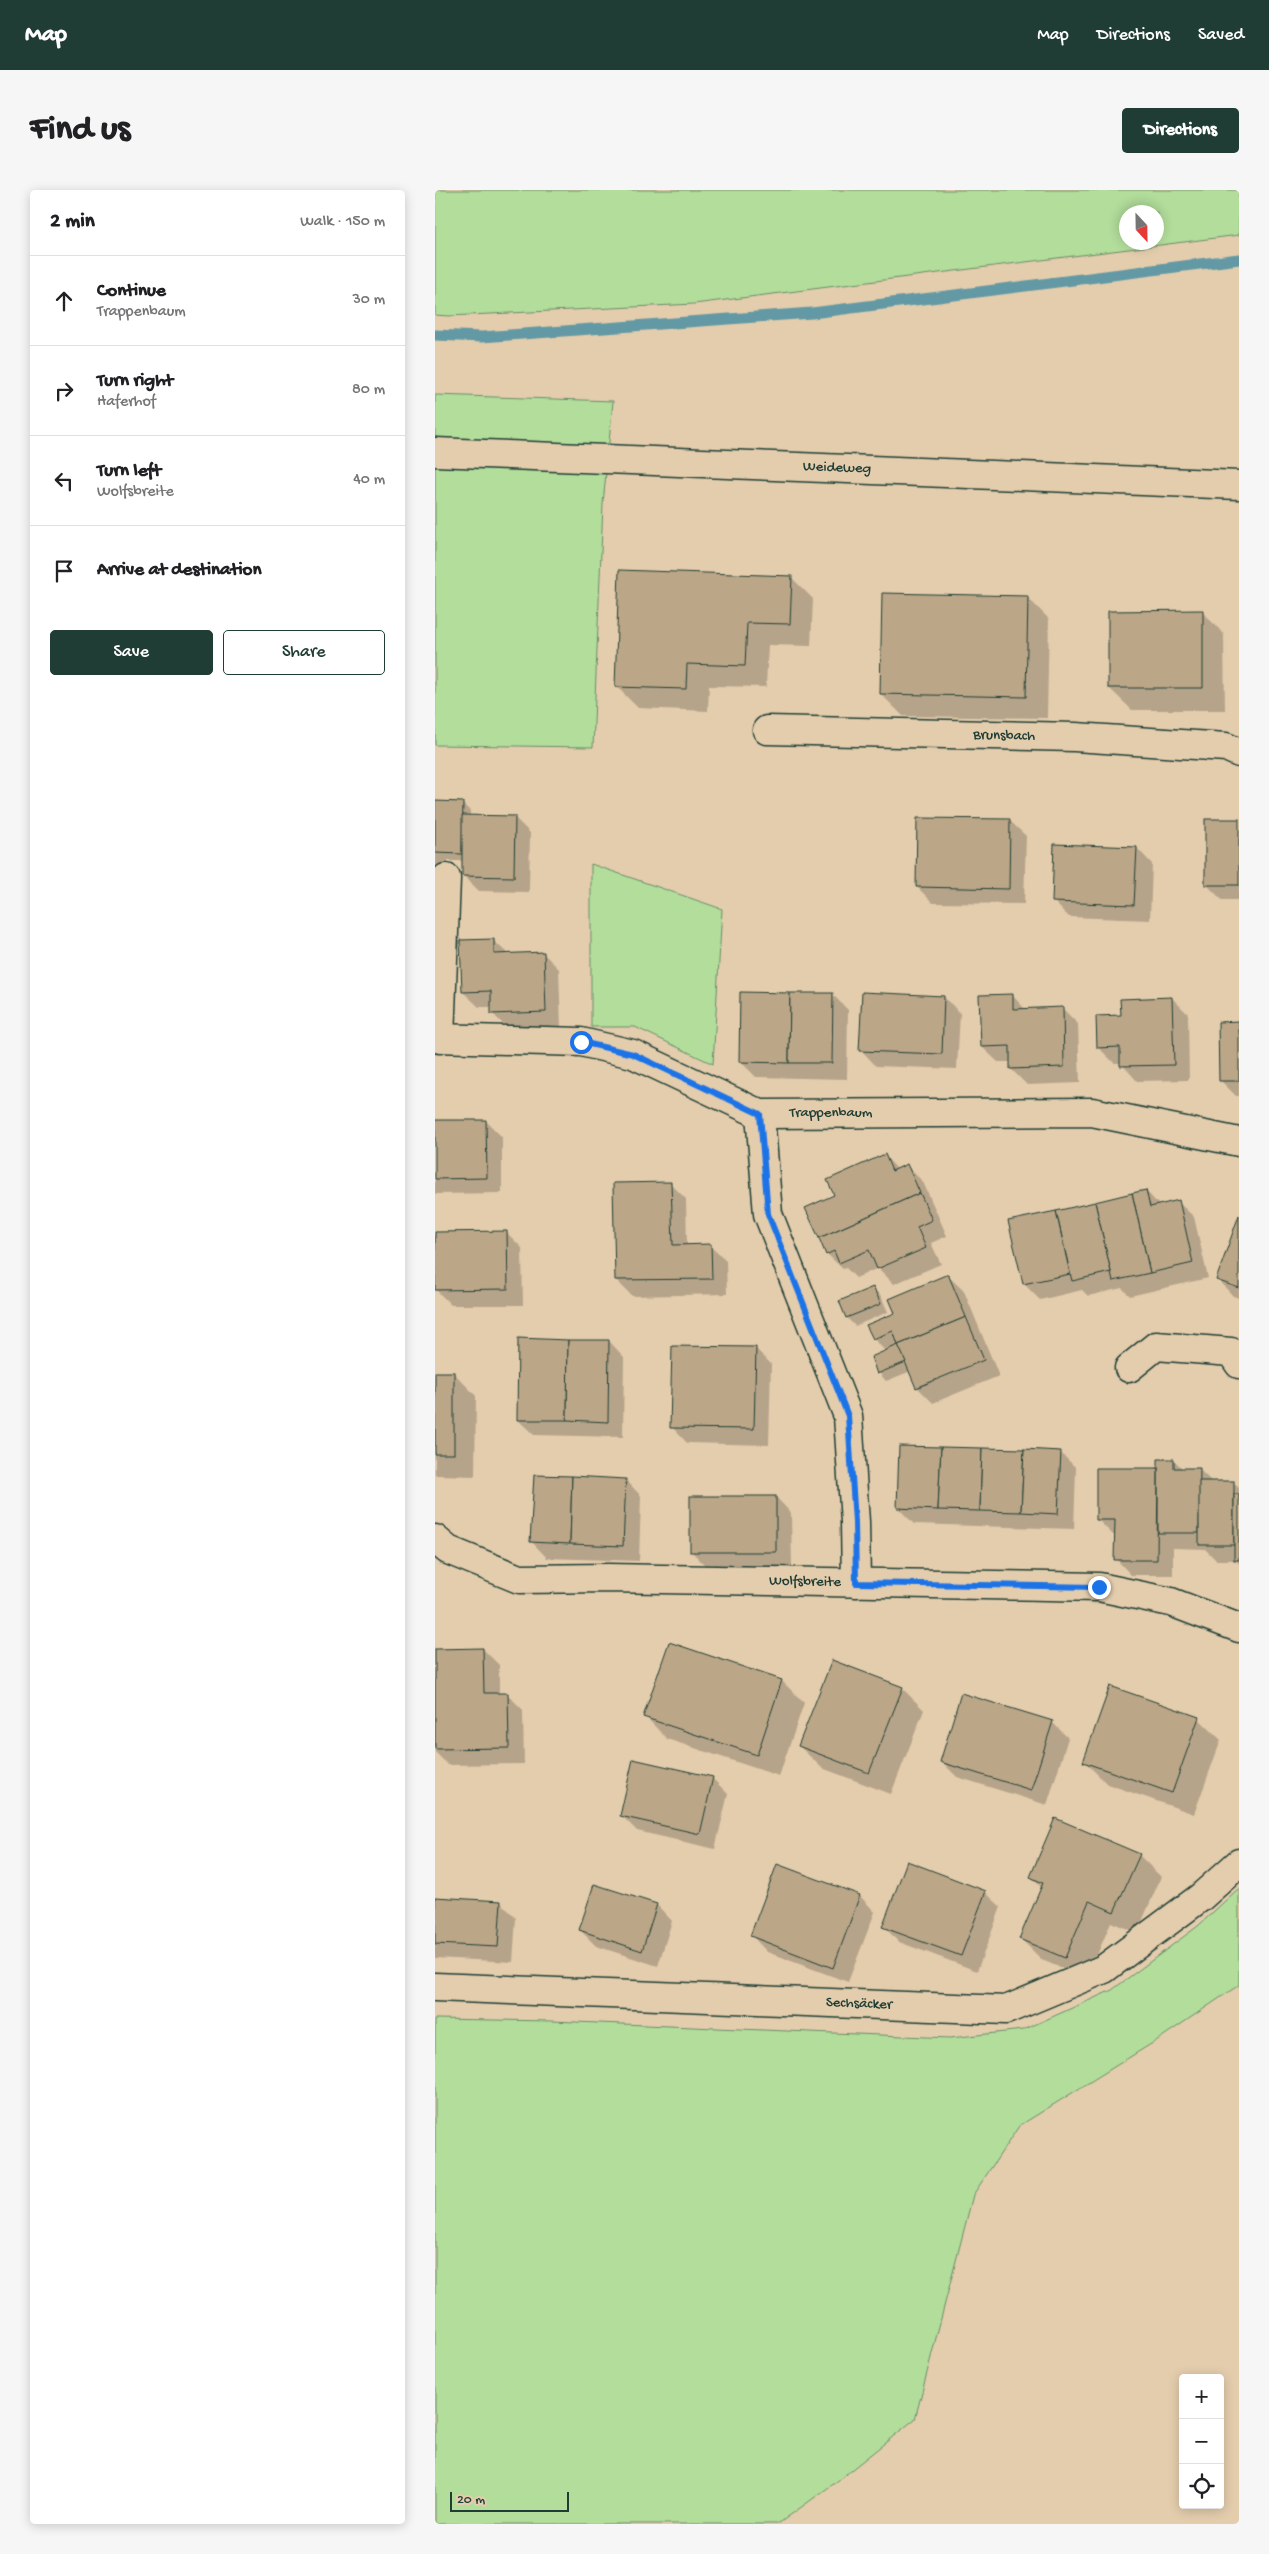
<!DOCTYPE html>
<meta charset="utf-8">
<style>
body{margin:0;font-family:"Gochi Hand",sans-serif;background:#f6f6f6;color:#202124}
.controls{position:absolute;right:15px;bottom:15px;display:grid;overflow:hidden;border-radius:5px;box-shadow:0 2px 12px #0003}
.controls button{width:45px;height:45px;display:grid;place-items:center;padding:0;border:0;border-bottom:1px solid #e0e0e0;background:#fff;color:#202124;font:25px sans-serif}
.compass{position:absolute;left:684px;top:15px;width:45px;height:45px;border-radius:50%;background:#fff;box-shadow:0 2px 12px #0003;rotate:158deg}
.scale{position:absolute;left:15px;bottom:12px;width:119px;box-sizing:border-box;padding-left:5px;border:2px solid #1f3d34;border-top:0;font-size:14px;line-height:18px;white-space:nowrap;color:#1f3d34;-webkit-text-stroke:4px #e4cdad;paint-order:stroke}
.stop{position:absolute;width:15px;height:15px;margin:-11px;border:4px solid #1a73e8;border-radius:50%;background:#fff}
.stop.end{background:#1a73e8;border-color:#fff;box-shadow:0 1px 5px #0008}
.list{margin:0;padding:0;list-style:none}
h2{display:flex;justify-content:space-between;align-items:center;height:65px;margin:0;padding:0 20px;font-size:21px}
h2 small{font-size:16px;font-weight:400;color:#757577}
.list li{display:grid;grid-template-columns:32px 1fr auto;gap:15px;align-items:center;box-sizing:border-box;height:90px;padding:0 20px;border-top:1px solid #e0e0e0}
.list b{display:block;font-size:19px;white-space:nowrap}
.list p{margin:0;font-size:16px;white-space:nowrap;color:#757577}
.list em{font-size:16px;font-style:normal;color:#757577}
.actions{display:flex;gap:10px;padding:15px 20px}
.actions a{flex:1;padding:11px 0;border:1px solid #1f3d34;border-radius:5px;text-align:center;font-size:18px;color:#1f3d34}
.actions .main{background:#1f3d34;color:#fff}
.icon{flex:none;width:28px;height:28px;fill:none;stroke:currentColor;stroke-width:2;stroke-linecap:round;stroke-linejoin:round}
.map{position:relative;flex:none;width:804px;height:2334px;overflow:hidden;border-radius:5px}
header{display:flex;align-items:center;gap:30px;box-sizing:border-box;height:70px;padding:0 25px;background:#1f3d34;color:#fff}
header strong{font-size:24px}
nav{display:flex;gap:28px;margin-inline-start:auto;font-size:18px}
.intro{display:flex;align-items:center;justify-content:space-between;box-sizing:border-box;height:120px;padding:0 30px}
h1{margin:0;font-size:35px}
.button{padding:12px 22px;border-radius:5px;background:#1f3d34;color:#fff;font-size:18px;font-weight:700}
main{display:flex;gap:30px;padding:0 30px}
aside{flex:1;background:#fff;border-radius:5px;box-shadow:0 2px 12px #0003}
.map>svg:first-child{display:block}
.green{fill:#b2dd9b;stroke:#688d68;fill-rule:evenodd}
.shadow{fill:#0003}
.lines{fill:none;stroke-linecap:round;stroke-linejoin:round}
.stream{stroke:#6299a4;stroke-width:11}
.building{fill:#bba687;stroke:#1f3d34}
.minor-casing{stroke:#1f3d34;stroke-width:31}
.major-casing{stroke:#1f3d34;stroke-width:31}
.minor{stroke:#e4cdad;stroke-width:28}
.major{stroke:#e4cdad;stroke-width:28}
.route{stroke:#1a73e8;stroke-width:6}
.labels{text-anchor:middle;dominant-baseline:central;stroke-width:5;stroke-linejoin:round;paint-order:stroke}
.street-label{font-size:15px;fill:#1f3d34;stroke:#e4cdad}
</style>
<header>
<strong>Map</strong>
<nav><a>Map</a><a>Directions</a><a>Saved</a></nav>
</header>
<div class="intro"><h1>Find us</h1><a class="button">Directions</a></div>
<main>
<aside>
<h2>2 min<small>Walk · 150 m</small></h2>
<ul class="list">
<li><svg class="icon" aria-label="ahead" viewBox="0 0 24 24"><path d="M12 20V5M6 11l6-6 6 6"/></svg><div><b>Continue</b><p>Trappenbaum</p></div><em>30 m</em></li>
<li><svg class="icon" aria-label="right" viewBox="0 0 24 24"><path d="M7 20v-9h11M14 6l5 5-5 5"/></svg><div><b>Turn right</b><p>Haferhof</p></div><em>80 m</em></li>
<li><svg class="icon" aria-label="left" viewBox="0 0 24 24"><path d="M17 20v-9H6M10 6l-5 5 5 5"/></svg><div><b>Turn left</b><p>Wolfsbreite</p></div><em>40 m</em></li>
<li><svg class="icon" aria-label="arrive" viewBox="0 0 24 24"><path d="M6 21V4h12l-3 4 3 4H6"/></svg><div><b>Arrive at destination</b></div></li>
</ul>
<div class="actions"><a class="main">Save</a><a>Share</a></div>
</aside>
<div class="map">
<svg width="804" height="2334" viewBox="0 0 804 2334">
<rect width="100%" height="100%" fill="#e4cdad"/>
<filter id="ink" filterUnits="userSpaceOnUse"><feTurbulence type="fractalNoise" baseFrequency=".02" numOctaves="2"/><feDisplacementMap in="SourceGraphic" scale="10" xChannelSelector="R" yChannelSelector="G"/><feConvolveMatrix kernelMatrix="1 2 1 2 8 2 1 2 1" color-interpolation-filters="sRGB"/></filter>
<g filter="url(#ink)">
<!-- green -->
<g class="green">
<path d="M0 0H804V45L259 114 14 126 0 125ZM722 22V52H692V22Z"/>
<path d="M0 205 178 211 168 314 158 557 0 555Z"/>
<path d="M156 674 287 719 278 874 200 837H156Z"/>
<path d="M804 1698V1795L724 1849 584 1936 538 2005 480 2229 401 2292 343 2334H0V1829L117 1831 515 1848 588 1840 677 1800 763 1736Z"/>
</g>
<!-- shadow -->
<g class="shadow">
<path d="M356 387 378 409 376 456 333 455 331 497 274 496 273 521 203 518 181 496Z"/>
<path d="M592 407 614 429 612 528 468 526 446 504Z"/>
<path d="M767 422 789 444 790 520H697L674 498Z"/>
<path d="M0 613H27L35 621V627H79L95 643 94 702 44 701 28 685V671H10L9 699H0Z"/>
<path d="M804 630V710H787L771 694Z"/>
<path d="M575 631 591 646 589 714 498 713 482 697Z"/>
<path d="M702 658 717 674 715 730 634 727 618 711Z"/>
<path d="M58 750 73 764 108 763 124 779 126 838 73 839 58 824 57 817H44L28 802Z"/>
<path d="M398 805 413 820 412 889 321 887 305 871Z"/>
<path d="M577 805 591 820 627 818 643 834 645 893 592 895 576 879V872H563L547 857Z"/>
<path d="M509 807 525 823 522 879 441 876 426 860Z"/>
<path d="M737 808 753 824 754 890 702 891 686 873H679L663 857Z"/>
<path d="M804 833V906H801L785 890Z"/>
<path d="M51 931 67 947V1003L0 1004V932Z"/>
<path d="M450 966 463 980 472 976 488 992 512 1046 496 1053 506 1074 459 1094 443 1078 421 1088 411 1078 408 1079 392 1064 400 1006Z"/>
<path d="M236 994 251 1009 252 1056H275L291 1071 292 1104 197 1106 181 1090Z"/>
<path d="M711 1001 725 1016 743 1012 759 1027 773 1088 695 1106 687 1098 653 1106 647 1100 605 1110 589 1094 575 1032Z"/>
<path d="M804 1029V1108L798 1106 783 1090Z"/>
<path d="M71 1042 87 1058 88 1115H16L1 1100Z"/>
<path d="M513 1086 529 1101 564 1186 498 1213 482 1197 476 1181 451 1191 444 1183 451 1162 439 1149 462 1123Z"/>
<path d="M438 1098 446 1106 453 1122 420 1136 412 1128Z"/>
<path d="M174 1151 189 1167 188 1247 99 1245 83 1230Z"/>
<path d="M320 1158 336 1174 334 1255 252 1253 237 1237Z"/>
<path d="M0 1183H19L41 1206 40 1286 0 1285Z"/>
<path d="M625 1262 641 1278 639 1339 479 1334 463 1318Z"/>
<path d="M739 1270 748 1279H764L777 1292H798L804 1298V1374L801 1370H781L770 1359 738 1358V1385H696L681 1369V1345H678L662 1329V1279H725Z"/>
<path d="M191 1290 206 1306 204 1371 112 1368 97 1352Z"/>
<path d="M341 1307 356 1323 357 1377H272L257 1362Z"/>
<path d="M235 1453 347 1491 369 1513 344 1586 232 1549 210 1526Z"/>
<path d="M48 1459 64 1475V1504H72L88 1520 89 1574 13 1575 0 1562V1460Z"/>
<path d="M467 1498 489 1520 456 1604 387 1578 364 1556Z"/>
<path d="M763 1528 786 1550 759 1624 672 1594 650 1572Z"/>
<path d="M617 1532 633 1548 612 1615 522 1587 506 1571Z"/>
<path d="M277 1588 293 1604 280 1659 202 1641 186 1625Z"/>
<path d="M704 1665 726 1687 702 1743 676 1732 652 1789 607 1770 585 1748 607 1698 596 1687Z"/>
<path d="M343 1676 425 1706 440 1722 413 1792 332 1762 317 1746Z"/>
<path d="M550 1702 566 1717 542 1781 464 1752 449 1737Z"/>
<path d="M0 1708 65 1712 81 1728 78 1772 0 1768Z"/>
<path d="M222 1715 237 1731 223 1776 161 1756 145 1740Z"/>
</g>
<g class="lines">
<!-- stream -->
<path class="stream" d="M0 145 47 147 377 123 804 69"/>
</g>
<!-- building -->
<g class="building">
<path d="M184 380 357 386 355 434 312 433 310 476 252 474 251 499 180 497Z"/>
<path d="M447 403 593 406 591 507 445 504Z"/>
<path d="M768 420V498H673V421Z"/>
<path d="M0 611 28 612 27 664 0 663Z"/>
<path d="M27 625 80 626 79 687 27 686Z"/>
<path d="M482 628 575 629 574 699 481 697Z"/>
<rect x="770" y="629" width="34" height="66"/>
<path d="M619 654 702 657 699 715 617 712Z"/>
<path d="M59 749V764L109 762 111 822 56 824V801L27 802 25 750Z"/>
<path d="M305 802 355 803 354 873 304 872Z"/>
<path d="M427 802 509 806 507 864 424 861Z"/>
<path d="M355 803H398L397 873H354Z"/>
<path d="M578 804V819L628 817 629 877 575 879V856L546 857 544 805Z"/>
<path d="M737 807 739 875 685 876V857L662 858 661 826 686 825 685 809Z"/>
<path d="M804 831V891H784L783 832Z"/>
<path d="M0 930H51L52 988 0 989Z"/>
<path d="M450 964 457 981 472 974 485 1003 384 1048 370 1018 399 1005 392 990Z"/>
<path d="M236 992 238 1055 276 1054 277 1089 180 1090 178 993Z"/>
<path d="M711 1000 715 1017 744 1010 758 1073 715 1083 697 1003Z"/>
<path d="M485 1003 497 1030 482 1037 491 1058 442 1079 434 1060 404 1073 399 1061 391 1065 384 1048Z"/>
<path d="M697 1003 715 1083 678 1091 660 1012Z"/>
<path d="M660 1012 676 1082 637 1091 621 1021Z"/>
<path d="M621 1021 635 1084 588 1094 573 1031Z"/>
<path d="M804 1025V1098L781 1090Z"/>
<path d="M72 1041 73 1099 0 1100V1042Z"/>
<path d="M513 1084 531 1127 463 1155 458 1141 438 1149 431 1135 460 1123 454 1109Z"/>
<path d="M438 1097 446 1114 411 1128 404 1111Z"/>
<path d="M531 1127 549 1170 481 1198 463 1155Z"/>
<path d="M83 1148 133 1150 132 1230H82Z"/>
<path d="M133 1150H174L173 1232 132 1230Z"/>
<path d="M463 1155 471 1172 442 1184 436 1167Z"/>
<path d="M237 1156 321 1157 319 1239 235 1238Z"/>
<rect x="0" y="1182" width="19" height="82"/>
<path d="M464 1256 506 1257 503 1320 462 1318Z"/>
<path d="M506 1257 547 1258 545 1321 503 1320Z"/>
<path d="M547 1258 589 1259 586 1322 545 1321Z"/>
<path d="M589 1259 626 1261 623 1324 586 1322Z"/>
<path d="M723 1269H739V1278H765L764 1343H723Z"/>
<path d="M661 1278H723L722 1370H679L680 1330H661Z"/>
<path d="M99 1285 137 1286 135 1354 95 1352Z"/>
<path d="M137 1286 191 1289 188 1356 135 1354Z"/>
<rect x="764" y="1291" width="35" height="64"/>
<rect x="799" y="1304" width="5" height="66"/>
<rect x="255" y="1306" width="86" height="56"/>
<path d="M234 1452 347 1490 322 1565 208 1527Z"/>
<path d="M48 1458 49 1503H73L74 1558 0 1559V1459Z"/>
<path d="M397 1470 468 1497 434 1583 363 1556Z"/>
<path d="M675 1496 764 1527 737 1603 648 1572Z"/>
<path d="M526 1503 618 1531 596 1600 505 1572Z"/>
<path d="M198 1569 278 1587 265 1644 185 1626Z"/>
<path d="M620 1628 705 1664 679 1722 654 1711 630 1768 584 1749 608 1693 595 1687Z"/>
<path d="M472 1671 551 1701 526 1766 447 1737Z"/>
<path d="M342 1674 425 1705 398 1778 315 1746Z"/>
<path d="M159 1694 222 1714 207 1761 144 1740Z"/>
<path d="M0 1707 66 1711 63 1757 0 1754Z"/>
</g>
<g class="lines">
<!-- minor casing -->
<g class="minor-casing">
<g id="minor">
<path d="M332 540 640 547 791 557 804 563"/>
<path d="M0 848 146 852 198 864 325 924 657 922 804 952"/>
<path d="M5 849 11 688"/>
<path d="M325 924 333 1024 413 1226 420 1332 421 1393"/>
<path d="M694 1178 721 1156 796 1162 804 1174"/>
<path d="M0 1349 13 1360 84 1389 173 1388 664 1397 736 1412 804 1438"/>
<path d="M0 1797 571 1820 669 1779 766 1707 804 1673"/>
</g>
</g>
<!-- major casing -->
<g class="major-casing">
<path id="major" d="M0 262 804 295"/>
</g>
<!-- minor -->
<use href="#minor" class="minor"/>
<!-- major -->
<use href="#major" class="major"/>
</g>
</g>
<g class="lines" filter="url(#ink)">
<!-- route -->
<path class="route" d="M146 852 198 864 325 924 333 1024 413 1226 420 1332 421 1393 664 1397"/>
</g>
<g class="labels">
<!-- street labels -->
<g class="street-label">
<text transform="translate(402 278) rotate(2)">Weideweg</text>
<text transform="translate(569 546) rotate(1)">Brunsbach</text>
<text x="396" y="923">Trappenbaum</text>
<text transform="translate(370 1392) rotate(1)">Wolfsbreite</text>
<text transform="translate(424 1814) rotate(2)">Sechsäcker</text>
</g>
</g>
</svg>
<div class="controls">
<button>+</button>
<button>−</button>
<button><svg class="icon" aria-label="locate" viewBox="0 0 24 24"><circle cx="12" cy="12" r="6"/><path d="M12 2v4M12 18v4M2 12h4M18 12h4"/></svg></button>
</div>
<svg class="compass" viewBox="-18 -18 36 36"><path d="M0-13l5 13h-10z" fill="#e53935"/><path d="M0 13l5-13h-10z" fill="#757577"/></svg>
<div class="scale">20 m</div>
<div class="stop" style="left:146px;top:852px"></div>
<div class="stop end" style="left:664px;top:1397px"></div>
</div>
</main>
